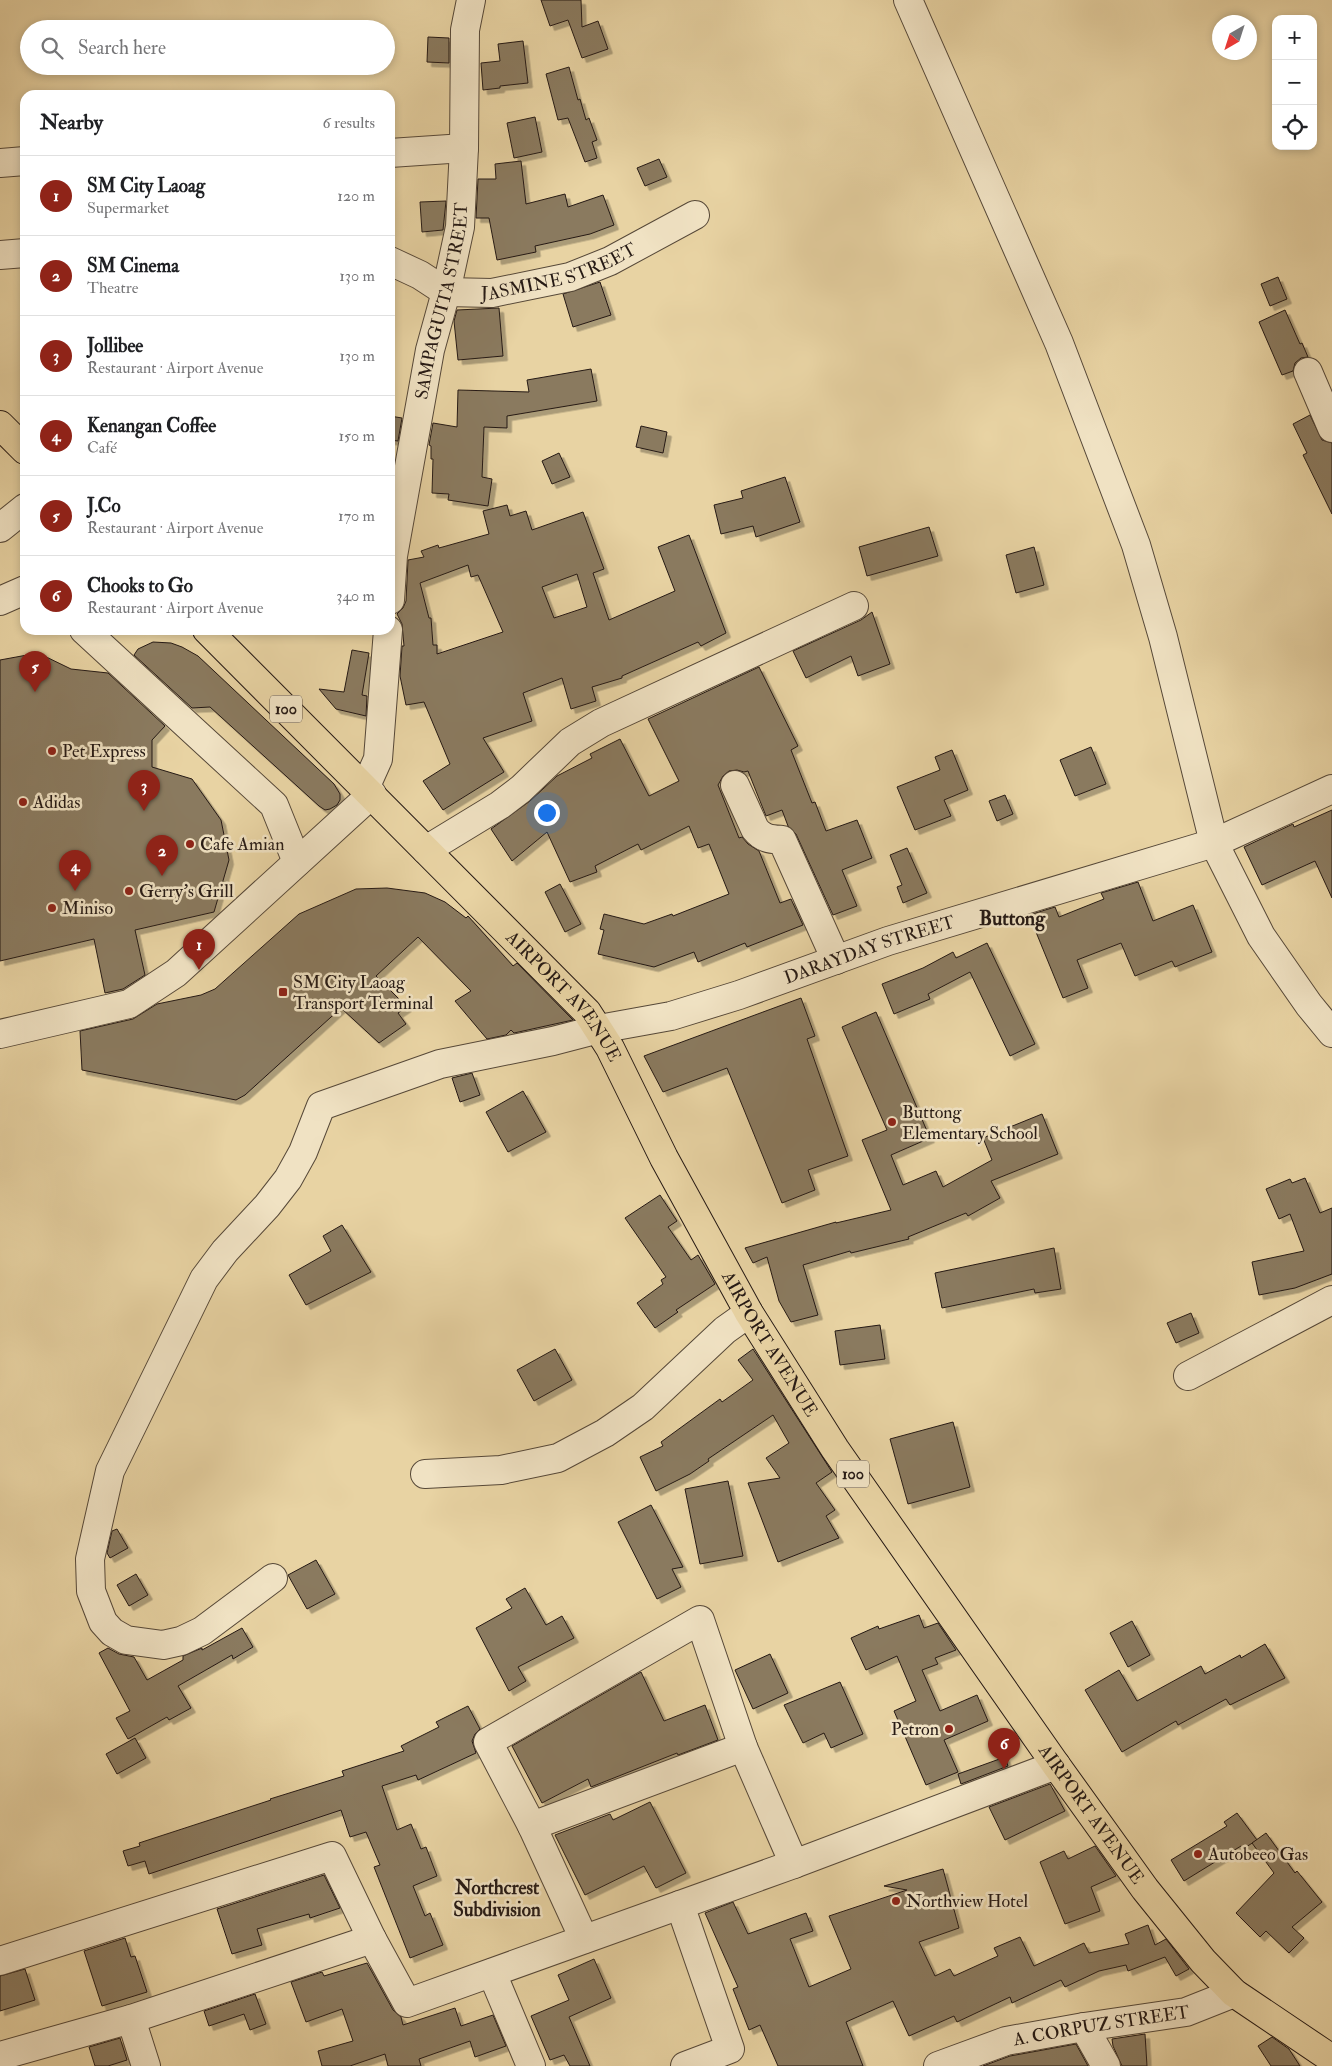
<!DOCTYPE html>
<meta charset="utf-8">
<style>
body{margin:0;font-family:"IM FELL Double Pica",serif;background:#f6f6f6;color:#202124}
.controls{position:absolute;right:15px;top:15px;display:grid;overflow:hidden;border-radius:10px;box-shadow:0 2px 8px #0003}
.controls button{width:45px;height:45px;display:grid;place-items:center;padding:0;border:0;border-bottom:1px solid #e0e0e0;background:#fff;color:#202124;font:25px sans-serif}
.compass{position:absolute;left:1212px;top:15px;width:45px;height:45px;border-radius:50%;background:#fff;box-shadow:0 2px 8px #0003;rotate:219deg}
.you{position:absolute;left:546px;top:812px;width:18px;height:18px;margin:-12px;border:4px solid #fff;border-radius:50%;background:#1a73e8;box-shadow:0 0 0 8px #1a73e833}
.badge{display:grid;place-items:center;width:32px;height:32px;border-radius:50%;background:#8f2418;color:#fff;font-size:16px;font-weight:700}
.pin{position:absolute;translate:-50% -41px;filter:drop-shadow(0 1px 2px #0008)}
.pin::after{content:'';position:absolute;top:26px;width:18px;height:15px;background:inherit;clip-path:polygon(0 0,100% 0,50% 100%)}
.list{margin:0;padding:0;list-style:none}
h2{display:flex;justify-content:space-between;align-items:center;height:65px;margin:0;padding:0 20px;font-size:21px}
h2 small{font-size:16px;font-weight:400;color:#757577}
.list li{display:grid;grid-template-columns:32px 1fr auto;gap:15px;align-items:center;box-sizing:border-box;height:80px;padding:0 20px;border-top:1px solid #e0e0e0}
.list b{display:block;font-size:19px;white-space:nowrap}
.list p{margin:0;font-size:16px;white-space:nowrap;color:#757577}
.list em{font-size:16px;font-style:normal;color:#757577}
.icon{flex:none;width:28px;height:28px;fill:none;stroke:currentColor;stroke-width:2;stroke-linecap:round;stroke-linejoin:round}
.map{position:relative;flex:none;width:1332px;height:2066px;overflow:hidden}
.search{position:absolute;background:#fff;box-shadow:0 2px 8px #0003;left:20px;top:20px;width:375px;height:55px;display:flex;align-items:center;gap:12px;box-sizing:border-box;padding:0 18px;border-radius:28px;color:#757577;font-size:19px}
.panel{position:absolute;background:#fff;box-shadow:0 2px 8px #0003;left:20px;top:90px;width:375px;height:545px;border-radius:15px}
.map>svg:first-child{display:block}
.building{fill:#8a7a5e;stroke:#251914;fill-rule:evenodd;filter:url(#shadow)}
.lines{fill:none;stroke-linecap:round;stroke-linejoin:round}
.minor-casing{stroke:#564838;stroke-width:30}
.major-casing{stroke:#251914;stroke-width:30}
.minor{stroke:#f0e2c3;stroke-width:28}
.major{stroke:#e8d3a3;stroke-width:28}
.poi-dot{fill:#8f2418;stroke:#f0e2c3;stroke-width:2}
.labels{text-anchor:middle;dominant-baseline:central;stroke-width:5;stroke-linejoin:round;paint-order:stroke}
.shield{fill:#f0e2c3;stroke:#625548;stroke-width:1}
.shield-label{font-size:16px;font-weight:bold;fill:#251914}
.street-label{font-size:18px;fill:#251914;stroke:#f0e2c3}
.poi-label{font-size:18px;fill:#251914;stroke:#f0e2c3;text-anchor:start}
.neighbourhood-label{font-size:19px;font-weight:bold;fill:#251914;stroke:#f0e2c3}
.quarter-label{font-size:20px;font-weight:bold;fill:#251914;stroke:#f0e2c3}
</style>
<div class="map">
<svg width="1332" height="2066" viewBox="0 0 1332 2066">
<defs>
<filter id="shadow"><feDropShadow dx="4.5" dy="4.5" stdDeviation="0" flood-color="#0004"/></filter>
</defs>
<rect width="100%" height="100%" fill="#e8d3a3"/>
<filter id="stains"><feTurbulence type="fractalNoise" baseFrequency=".004" numOctaves="4"/><feColorMatrix values="0 0 0 0 .2 0 0 0 0 .09 0 0 0 0 .02 0 0 0 .5 -.17"/></filter>
<radialGradient id="worn" r=".72"><stop offset=".6" stop-color="#630" stop-opacity="0"/><stop offset="1" stop-color="#630" stop-opacity=".3"/></radialGradient>
<!-- building -->
<g class="building">
<path d="M541 0H581L582 27 598 21 608 49 582 58 568 20 550 26Z"/>
<path d="M428 37 449 38V63L427 62Z"/>
<path d="M523 41 528 83 500 86V88L483 90 481 63 500 61 498 44Z"/>
<path d="M569 67 578 100 580 99 586 120 589 118 597 140 592 142 597 158 585 162 568 118 558 120 546 74Z"/>
<path d="M535 117 542 152 514 158 507 123Z"/>
<path d="M659 159 667 177 645 186 637 168Z"/>
<path d="M521 161 526 204 565 194 568 207 603 195 614 225 590 234 535 246 536 252 497 260 489 218H476L478 179H496L495 164Z"/>
<path d="M446 201 443 230 422 232 420 202Z"/>
<path d="M1278 277 1287 299 1270 306 1261 284Z"/>
<path d="M600 282 611 315 573 327 563 294Z"/>
<path d="M499 308 503 356 458 360 454 321 457 310Z"/>
<path d="M1285 310 1300 344 1302 343 1308 357 1301 358 1295 363 1293 371 1282 375 1259 322Z"/>
<path d="M591 369 597 401 507 416V428L484 427 482 477 492 479 488 506 448 500 449 494 432 493 433 459H431V446L429 445 433 423 457 427 458 390 529 392 527 380Z"/>
<path d="M1310 415 1322 440 1332 443V514L1303 455 1307 453 1293 424Z"/>
<path d="M390 416 402 418 398 441 390 440Z"/>
<path d="M641 426 667 432 663 453 636 447Z"/>
<path d="M559 453 570 477 552 484 542 461Z"/>
<path d="M785 477 800 522 756 537 753 526 721 534 714 505 743 498 741 491Z"/>
<path d="M507 505 510 516 526 511 532 530 583 512 604 569 593 573 609 620 675 591 658 547 689 535 726 633 701 646 698 642 622 676V678L592 687 596 701 571 709 562 678 523 693 532 721 483 738 504 772 443 810 423 781 450 764 424 702 406 705 400 676 402 646H404L402 624 397 614 403 608 406 601 408 560 424 557 421 551 438 545 439 548 489 534 483 511ZM468 565 471 577 478 575 503 632 437 654V645H433L431 618H429L420 583ZM577 574 587 607 554 618 542 587Z"/>
<path d="M929 527 938 556 867 576 859 547Z"/>
<path d="M1034 547 1044 585 1016 593 1006 555Z"/>
<path d="M872 612 890 664 858 676 851 656 806 678 793 651 861 620Z"/>
<path d="M153 642 171 643 182 647 198 656 334 784 340 794V800L337 805 330 809 325 810 319 806 210 707 192 708 134 655 138 649Z"/>
<path d="M352 650 369 653 362 695 367 696 366 716 336 709 319 689 344 692Z"/>
<path d="M38 653 71 669 108 673 165 726 152 740V767L192 779 221 820 229 860 214 912 135 930 145 975 123 989 105 993 94 939 0 961V660Z"/>
<path d="M759 667 798 746 791 750 812 803 815 802 826 831 857 820 872 858 842 870 857 906 833 915 796 834 788 826 782 810 766 816 748 771 744 772 737 770 729 771 723 776 718 785 739 838 742 837 748 844 759 851 780 903 791 899 803 925 747 947 745 943 698 962 694 952 654 967 598 954 604 930 600 929 604 914 644 924 672 914 673 916 729 894 709 844 698 848 689 826 641 850 638 844 595 866 597 872 570 882 547 832 512 861 491 829 530 801 557 776 592 758 590 754 620 739 649 796 679 781 648 719Z"/>
<path d="M1091 747 1106 784 1075 796 1060 760Z"/>
<path d="M952 750 968 790 944 800 951 816 915 830 897 787 940 770 935 757Z"/>
<path d="M1005 795 1013 814 997 821 989 801Z"/>
<path d="M1332 810V898L1315 861 1262 885 1244 847 1293 824 1294 827Z"/>
<path d="M907 848 927 893 903 903 897 887 902 885 890 855Z"/>
<path d="M1138 882 1153 921 1193 905 1212 952 1175 967 1172 961 1135 976 1121 943 1077 960 1088 988 1063 998 1029 915 1055 907 1059 917 1104 899 1101 893Z"/>
<path d="M560 884 581 924 565 932 545 892Z"/>
<path d="M387 888 425 893 445 902 466 918 468 916 513 966 517 963 573 1020 514 1033 511 1030 506 1035 487 1039 455 1001 471 991 418 937 376 976 407 1007 398 1013 406 1024 379 1043 341 1008 245 1095 236 1100 82 1070 80 1031 133 1019 157 1004 201 995 215 989 299 914 356 889Z"/>
<path d="M987 943 1035 1044 1010 1056 970 972 928 994 930 999 894 1014 882 984 923 968 953 952 956 958Z"/>
<path d="M801 998 815 1036 807 1039 848 1156 808 1170 815 1190 782 1203 727 1068 663 1092 644 1056Z"/>
<path d="M876 1012 930 1138 891 1155 903 1185 936 1171 943 1187 992 1160 983 1138 1042 1114 1058 1154 991 1181 1000 1198 968 1216 966 1213 908 1237 909 1239 851 1253 850 1251 803 1265 818 1315 791 1322 779 1301 767 1257 753 1263 745 1248 836 1222V1223L891 1210 862 1140 887 1130 842 1027Z"/>
<path d="M472 1073 480 1095 460 1102 452 1078Z"/>
<path d="M523 1091 546 1132 508 1152 486 1112Z"/>
<path d="M1305 1178 1320 1213 1332 1208V1274L1295 1288 1259 1295 1252 1262 1304 1251 1290 1214 1279 1219 1266 1189 1290 1179 1292 1183Z"/>
<path d="M660 1195 677 1221 668 1227 691 1260 698 1255 715 1284 676 1310 678 1312 655 1328 637 1303 663 1284 661 1280 666 1277 625 1218Z"/>
<path d="M342 1225 371 1272 306 1305 289 1275 331 1251 323 1236Z"/>
<path d="M1054 1248 1061 1289 1035 1293 1034 1289 942 1308 935 1273Z"/>
<path d="M1191 1313 1199 1333 1176 1343 1167 1323Z"/>
<path d="M880 1325 885 1359 840 1365 835 1331Z"/>
<path d="M555 1349 572 1380 534 1401 517 1370Z"/>
<path d="M753 1349 832 1472 816 1483 835 1510 826 1516 839 1538 778 1562 748 1483 780 1478 766 1458 789 1443 773 1415 708 1459 709 1461 690 1474 656 1491 640 1457 663 1446 661 1442 720 1399 722 1402 753 1380 738 1360Z"/>
<path d="M953 1422 970 1487 908 1504 890 1439Z"/>
<path d="M728 1481 743 1556 700 1564 685 1489Z"/>
<path d="M651 1505 683 1567 672 1569 681 1587 657 1599 618 1522Z"/>
<path d="M117 1529 128 1548 110 1558 107 1553 112 1531Z"/>
<path d="M316 1560 335 1594 307 1609 288 1575Z"/>
<path d="M136 1574 148 1595 129 1606 117 1585Z"/>
<path d="M525 1588 546 1625 562 1616 574 1638 518 1667 526 1681 509 1691 476 1628 512 1608 506 1599Z"/>
<path d="M919 1615 924 1628 938 1623 956 1650 935 1658 938 1664 922 1670 940 1711 977 1695 988 1721 944 1740 958 1772 926 1785 894 1711 916 1701 897 1656 866 1670 851 1638 878 1626 879 1629Z"/>
<path d="M1132 1621 1150 1655 1128 1667 1110 1633Z"/>
<path d="M242 1628 253 1647 233 1659 232 1655 178 1686 191 1708 169 1720 167 1717 128 1739 116 1718 130 1711 99 1653 108 1648 119 1654 134 1657 147 1680 183 1660V1656L202 1648V1650Z"/>
<path d="M1265 1644 1285 1678 1230 1705 1226 1699 1178 1725 1176 1721 1122 1752 1085 1690 1119 1670 1137 1701 1201 1666 1205 1674 1240 1655 1241 1658Z"/>
<path d="M770 1654 788 1693 753 1709 735 1670Z"/>
<path d="M641 1672 664 1721 705 1705 718 1740 678 1755 677 1753 591 1787 588 1779 542 1803 512 1746Z"/>
<path d="M840 1682 863 1734 831 1748 824 1733 803 1743 784 1705Z"/>
<path d="M468 1706 480 1729 475 1734 472 1741 476 1753 418 1780 416 1775 382 1786 397 1830 411 1824 421 1849 426 1847 437 1876 413 1886 425 1916 430 1913 443 1945 410 1958 374 1867 380 1865 366 1832 350 1837 341 1810 149 1874 145 1861 128 1866 123 1851 140 1846 139 1843 271 1800 270 1799 344 1776 342 1771 404 1751 401 1746 439 1727 436 1722Z"/>
<path d="M135 1738 146 1758 117 1774 106 1754Z"/>
<path d="M1005 1757 1008 1766 961 1784 958 1774Z"/>
<path d="M1050 1784 1065 1811 1005 1840 989 1807Z"/>
<path d="M650 1802 686 1873 656 1888 644 1866 585 1895 555 1835 610 1814 613 1820Z"/>
<path d="M1237 1813 1257 1840 1243 1849 1241 1846 1184 1881 1171 1860 1227 1826 1224 1822Z"/>
<path d="M1266 1833 1295 1873 1297 1871 1322 1902 1292 1927 1304 1938 1289 1953 1266 1931 1260 1937 1236 1913 1274 1873 1252 1843Z"/>
<path d="M1095 1846 1116 1876 1091 1887 1100 1911 1065 1924 1040 1862 1064 1851 1068 1859Z"/>
<path d="M943 1869 959 1928 919 1942 935 1976 950 1969 954 1976 998 1956 994 1948 1020 1937 1034 1966 1084 1943 1089 1953 1129 1944 1125 1934 1148 1925 1155 1945 1166 1939 1189 1969 1176 1976 1165 1957 1128 1971 1126 1965 1099 1971 1065 1987 1061 1980 1012 2003 1010 1997 957 2022 954 2016 909 2036 893 2001 846 2022 863 2066H778L760 2025 749 2030 733 1989 738 1987 705 1913 733 1902 748 1934 806 1913 813 1931 790 1939 809 1987 851 1969 829 1916 907 1890 884 1886Z"/>
<path d="M324 1875 340 1908 310 1918 309 1914 257 1929 262 1945 232 1954 217 1909Z"/>
<path d="M125 1938 131 1957 135 1956 147 1992 102 2006 84 1951Z"/>
<path d="M594 1959 611 1998 569 2017 590 2066H570L564 2055 550 2060 531 2016 569 2000 558 1975Z"/>
<path d="M367 1963 393 2010 401 2017 403 2025 455 2008 461 2026 493 2015 506 2046 475 2057 470 2041 419 2059 421 2066H388L385 2054 350 2066H322L318 2051 353 2041 342 2009 306 2022 291 1982 322 1972 324 1976Z"/>
<path d="M25 1969 35 2000 0 2011V1976Z"/>
<path d="M255 1994 266 2024 250 2030 244 2014 209 2026 204 2011Z"/>
<path d="M1145 2034 1147 2066H1122L1113 2046 1112 2039Z"/>
<path d="M1272 2037 1289 2049 1300 2066H1271L1258 2046Z"/>
<path d="M120 2038 127 2060 108 2066H95L89 2047Z"/>
<path d="M1076 2044 1088 2066H983L1010 2056Z"/>
</g>
<g class="lines">
<!-- minor casing -->
<g class="minor-casing">
<g id="minor">
<path d="M908 0 1059 343 1136 545 1163 637 1214 843 1261 936 1309 1005 1332 1033"/>
<path d="M390 153 464 148"/>
<path d="M0 163 25 161"/>
<path d="M0 255 25 253"/>
<path id="s1" d="M390 261 420 275 446 292 492 293 570 277 610 261 695 215"/>
<path d="M1308 372 1332 428"/>
<path d="M0 528 25 508"/>
<path id="s2" d="M390 600 393 556 430 350 446 292 460 227 464 148 465 30 471 0"/>
<path d="M0 601 25 590"/>
<path d="M84 630 274 805 297 862"/>
<path d="M735 785 755 829C763 839 771 839 782 840L836 960"/>
<path d="M365 788 378 759 388 630"/>
<path d="M426 850 500 805 521 789 570 742 601 723 854 606"/>
<path d="M0 1034 129 1004 176 973 372 794"/>
<path d="M1188 1376 1332 1300"/>
<path d="M425 1474 501 1470 558 1458 605 1433 643 1407 725 1330 749 1313"/>
<path id="s3" d="M273 1578 202 1631 181 1641 163 1645 126 1640 112 1632 103 1622 91 1591 90 1559 110 1471 204 1279 225 1251 267 1206 288 1179 303 1152 321 1106 440 1064 553 1041 599 1029 671 1016 739 995 888 941 1214 843 1332 789"/>
<path d="M532 1826 743 1747"/>
<path d="M680 1905 730 2049 685 2066"/>
<path d="M584 1939 532 1826 488 1742 700 1620 743 1747 794 1864 1056 1765"/>
<path d="M0 1961 332 1856 372 1939 407 2003 794 1864"/>
<path d="M492 1973 531 2066"/>
<path d="M131 2019 146 2066"/>
<path d="M1084 2027 1106 2066"/>
<path d="M0 2056 131 2019 372 1939"/>
<path id="s4" d="M938 2066 1006 2041 1084 2027 1186 2012 1234 1993"/>
</g>
</g>
<!-- major casing -->
<g class="major-casing">
<g id="major">
<path d="M0 425 25 450"/>
<path id="s5" d="M207 630 587 1012 610 1048 664 1158 749 1313 835 1449 1056 1765 1145 1889 1203 1961 1234 1993 1332 2059"/>
</g>
</g>
<!-- minor -->
<use href="#minor" class="minor"/>
<!-- major -->
<use href="#major" class="major"/>
</g>
<!-- markers -->
<g class="poi-dot">
<circle cx="52" cy="751" r="5"/>
<circle cx="23" cy="802" r="5"/>
<circle cx="190" cy="844" r="5"/>
<circle cx="129" cy="891" r="5"/>
<circle cx="52" cy="908" r="5"/>
<rect x="278" y="987" width="10" height="10" rx="2.5"/>
<circle cx="892" cy="1122" r="5"/>
<circle cx="949" cy="1729" r="5"/>
<circle cx="1198" cy="1854" r="5"/>
<circle cx="896" cy="1901" r="5"/>
</g>
<g class="labels">
<!-- shield labels -->
<g class="shield">
<rect x="270" y="695.5" width="32" height="27" rx="4"/>
<rect x="837" y="1460.5" width="32" height="27" rx="4"/>
</g>
<g class="shield-label">
<text x="286" y="709">100</text>
<text x="853" y="1474">100</text>
</g>
<!-- street labels -->
<g class="street-label">
<text stroke="none"><textPath href="#s1" startOffset="180">JASMINE STREET</textPath></text>
<text stroke="none"><textPath href="#s2" startOffset="304">SAMPAGUITA STREET</textPath></text>
<text stroke="none"><textPath href="#s3" startOffset="1349">DARAYDAY STREET</textPath></text>
<text stroke="none"><textPath href="#s5" startOffset="512">AIRPORT AVENUE</textPath></text>
<text stroke="none"><textPath href="#s5" startOffset="918">AIRPORT AVENUE</textPath></text>
<text stroke="none"><textPath href="#s5" startOffset="1488">AIRPORT AVENUE</textPath></text>
<text stroke="none"><textPath href="#s4" startOffset="169">A. CORPUZ STREET</textPath></text>
</g>
<!-- poi labels -->
<g class="poi-label">
<text x="62" y="751">Pet Express</text>
<text x="33" y="802">Adidas</text>
<text x="200" y="844">Cafe Amian</text>
<text x="139" y="891">Gerry’s Grill</text>
<text x="62" y="908">Miniso</text>
<text x="293" y="982">SM City Laoag<tspan x="293" dy="21">Transport Terminal</tspan></text>
<text x="902" y="1112">Buttong<tspan x="902" dy="21">Elementary School</tspan></text>
<text x="939" y="1729" text-anchor="end">Petron</text>
<text x="1208" y="1854">Autobeeo Gas</text>
<text x="906" y="1901">Northview Hotel</text>
</g>
<!-- neighbourhood labels -->
<g class="neighbourhood-label">
<text x="497" y="1888">Northcrest<tspan x="497" dy="22">Subdivision</tspan></text>
</g>
<!-- quarter labels -->
<g class="quarter-label">
<text x="1012" y="918">Buttong</text>
</g>
</g>
<rect width="100%" height="100%" filter="url(#stains)"/>
<rect width="100%" height="100%" fill="url(#worn)"/>
</svg>
<div class="controls">
<button>+</button>
<button>−</button>
<button><svg class="icon" aria-label="locate" viewBox="0 0 24 24"><circle cx="12" cy="12" r="6"/><path d="M12 2v4M12 18v4M2 12h4M18 12h4"/></svg></button>
</div>
<svg class="compass" viewBox="-18 -18 36 36"><path d="M0-13l5 13h-10z" fill="#e53935"/><path d="M0 13l5-13h-10z" fill="#757577"/></svg>
<div class="you"></div>
<div class="pin badge" style="left:199px;top:970px">1</div>
<div class="pin badge" style="left:162px;top:876px">2</div>
<div class="pin badge" style="left:144px;top:811px">3</div>
<div class="pin badge" style="left:75px;top:891px">4</div>
<div class="pin badge" style="left:35px;top:692px">5</div>
<div class="pin badge" style="left:1004px;top:1769px">6</div>
<div class="search"><svg class="icon" aria-label="search" viewBox="0 0 24 24"><circle cx="10" cy="10" r="6"/><path d="M15 15l6 6"/></svg>Search here</div>
<section class="panel">
<h2>Nearby<small>6 results</small></h2>
<ul class="list">
<li><span class="badge">1</span><div><b>SM City Laoag</b><p>Supermarket</p></div><em>120 m</em></li>
<li><span class="badge">2</span><div><b>SM Cinema</b><p>Theatre</p></div><em>130 m</em></li>
<li><span class="badge">3</span><div><b>Jollibee</b><p>Restaurant · Airport Avenue</p></div><em>130 m</em></li>
<li><span class="badge">4</span><div><b>Kenangan Coffee</b><p>Café</p></div><em>150 m</em></li>
<li><span class="badge">5</span><div><b>J.Co</b><p>Restaurant · Airport Avenue</p></div><em>170 m</em></li>
<li><span class="badge">6</span><div><b>Chooks to Go</b><p>Restaurant · Airport Avenue</p></div><em>340 m</em></li>
</ul>
</section>
</div>
